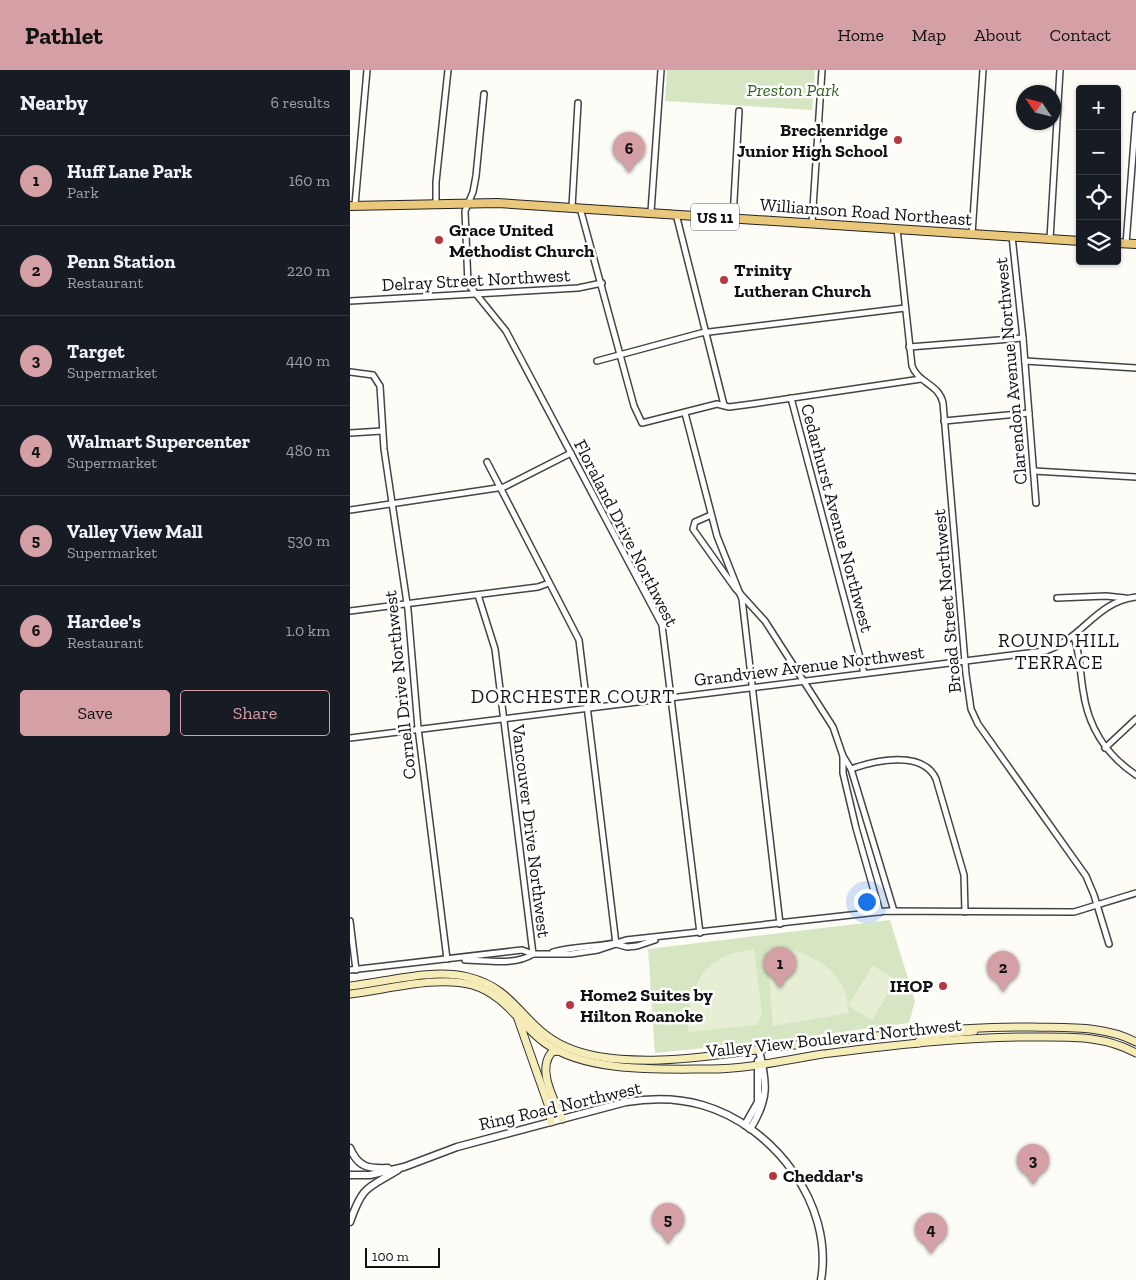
<!DOCTYPE html>
<meta charset="utf-8">
<style>
body{margin:0;font-family:"Zilla Slab",serif;background:#242831;color:#f1f3f6}
.controls{position:absolute;right:15px;top:15px;display:grid;overflow:hidden;border-radius:5px;box-shadow:0 1px 4px #0004}
.controls button{width:45px;height:45px;display:grid;place-items:center;padding:0;border:0;border-bottom:1px solid #363941;background:#171b24;color:#f1f3f6;font:25px sans-serif}
.compass{position:absolute;left:666px;top:15px;width:45px;height:45px;border-radius:50%;background:#171b24;box-shadow:0 1px 4px #0004;rotate:305deg}
.scale{position:absolute;left:15px;bottom:12px;width:75px;box-sizing:border-box;padding-left:5px;border:2px solid #111;border-top:0;font-size:14px;line-height:18px;white-space:nowrap;color:#111;-webkit-text-stroke:4px #fff;paint-order:stroke}
.you{position:absolute;left:516px;top:831px;width:18px;height:18px;margin:-12px;border:4px solid #fff;border-radius:50%;background:#1a73e8;box-shadow:0 0 0 8px #1a73e833}
.badge{display:grid;place-items:center;width:32px;height:32px;border-radius:50%;background:#d59fa6;color:#111;font-size:16px;font-weight:700}
.pin{position:absolute;translate:-50% -41px;filter:drop-shadow(0 1px 2px #0008)}
.pin::after{content:'';position:absolute;top:26px;width:18px;height:15px;background:inherit;clip-path:polygon(0 0,100% 0,50% 100%)}
.list{margin:0;padding:0;list-style:none}
h2{display:flex;justify-content:space-between;align-items:center;height:65px;margin:0;padding:0 20px;font-size:21px}
h2 small{font-size:16px;font-weight:400;color:#9ea1a6}
.list li{display:grid;grid-template-columns:32px 1fr auto;gap:15px;align-items:center;box-sizing:border-box;height:90px;padding:0 20px;border-top:1px solid #363941}
.list b{display:block;font-size:19px;white-space:nowrap}
.list p{margin:0;font-size:16px;white-space:nowrap;color:#9ea1a6}
.list em{font-size:16px;font-style:normal;color:#9ea1a6}
.actions{display:flex;gap:10px;padding:15px 20px}
.actions a{flex:1;padding:11px 0;border:1px solid #d59fa6;border-radius:5px;text-align:center;font-size:18px;color:#d59fa6}
.actions .main{background:#d59fa6;color:#111}
.icon{flex:none;width:28px;height:28px;fill:none;stroke:currentColor;stroke-width:2;stroke-linecap:round;stroke-linejoin:round}
.map{position:relative;flex:none;width:786px;height:1210px;overflow:hidden}
header{display:flex;align-items:center;gap:30px;box-sizing:border-box;height:70px;padding:0 25px;background:#d59fa6;color:#111}
header strong{font-size:24px}
nav{display:flex;gap:28px;margin-inline-start:auto;font-size:18px}
main{display:flex}
aside{flex:1;background:#171b24}
.map>svg:first-child{display:block}
.green{fill:#d6e6c2}
.pitch{fill:#e6eed3}
.lines{fill:none;stroke-linecap:round;stroke-linejoin:round}
.minor-casing{stroke:#444;stroke-width:8}
.tertiary-casing{stroke:#444;stroke-width:9}
.secondary-casing{stroke:#333;stroke-width:9}
.primary-casing{stroke:#222;stroke-width:10}
.minor{stroke:#fff;stroke-width:5}
.tertiary{stroke:#fff;stroke-width:6}
.secondary{stroke:#f6ecb8;stroke-width:7}
.primary{stroke:#e9c87b;stroke-width:8}
.poi-dot{fill:#b23844;stroke:#fff;stroke-width:2}
.labels{text-anchor:middle;dominant-baseline:central;stroke-width:5;stroke-linejoin:round;paint-order:stroke}
.shield{fill:#fff;stroke:#585858;stroke-width:1}
.shield-label{font-size:16px;font-weight:bold;fill:#111}
.park-label{font-size:18px;font-style:italic;fill:#376227;stroke:#fff}
.poi-label{font-size:18px;font-weight:bold;fill:#111;stroke:#fff;text-anchor:start}
.street-label{font-size:18px;fill:#111;stroke:#fff}
.neighbourhood-label{font-size:19px;letter-spacing:1px;fill:#111;stroke:#fff}
</style>
<header>
<strong>Pathlet</strong>
<nav><a>Home</a><a>Map</a><a>About</a><a>Contact</a></nav>
</header>
<main>
<aside>
<h2>Nearby<small>6 results</small></h2>
<ul class="list">
<li><span class="badge">1</span><div><b>Huff Lane Park</b><p>Park</p></div><em>160 m</em></li>
<li><span class="badge">2</span><div><b>Penn Station</b><p>Restaurant</p></div><em>220 m</em></li>
<li><span class="badge">3</span><div><b>Target</b><p>Supermarket</p></div><em>440 m</em></li>
<li><span class="badge">4</span><div><b>Walmart Supercenter</b><p>Supermarket</p></div><em>480 m</em></li>
<li><span class="badge">5</span><div><b>Valley View Mall</b><p>Supermarket</p></div><em>530 m</em></li>
<li><span class="badge">6</span><div><b>Hardee's</b><p>Restaurant</p></div><em>1.0 km</em></li>
</ul>
<div class="actions"><a class="main">Save</a><a>Share</a></div>
</aside>
<div class="map">
<svg width="786" height="1210" viewBox="0 0 786 1210">
<rect width="100%" height="100%" fill="#fefcf6"/>
<!-- green -->
<g class="green">
<path d="M317 0H465L462 40 315 31Z"/>
<path d="M540 850 565 931 559 953 415 972 305 983 298 879Z"/>
</g>
<!-- pitch -->
<g class="pitch">
<path d="M433 878C455 882 485 896 494 919 497 926 497 935 499 943L423 956 417 879Z"/>
<path d="M404 879 412 942 407 955 338 962C338 932 344 901 374 887 383 882 395 882 404 879Z"/>
<path d="M523 895 546 910 522 950 498 936Z"/>
</g>
<g class="lines">
<!-- minor casing -->
<g class="minor-casing">
<g id="minor">
<path d="M134 24 126 106 123 122 115 141 118 214 156 261 312 555 350 863"/>
<path d="M86 133V112L98 0"/>
<path d="M5 135 17 0"/>
<path d="M222 137 228 33"/>
<path d="M230 138 284 336 292 353 367 334 379 337 402 334 571 309"/>
<path d="M301 142 311 0"/>
<path d="M326 144 374 335"/>
<path d="M383 148 389 41"/>
<path d="M462 153 472 0"/>
<path d="M547 159 562 296C568 313 589 314 593 333L616 604 621 639 628 654 736 806 744 825 759 874"/>
<path d="M622 164 633 0"/>
<path d="M662 166 673 268 686 433"/>
<path d="M700 169 710 0"/>
<path d="M776 174 786 45"/>
<path d="M0 231 228 218 252 213"/>
<path d="M559 277 673 268"/>
<path d="M247 291 351 263 555 238"/>
<path d="M675 291 786 298"/>
<path d="M0 302 23 305 30 316 34 379 58 540 68 658 97 889"/>
<path d="M441 328 514 603"/>
<path d="M335 343 367 466 392 529 430 854"/>
<path d="M594 351 679 343"/>
<path d="M0 363 32 361"/>
<path d="M137 392 229 570 266 874"/>
<path d="M684 401 786 407"/>
<path d="M0 440 154 417 221 383"/>
<path d="M361 445 345 452 343 459 385 518 415 551 483 657 493 686V703L506 758 530 842"/>
<path d="M128 525 145 579 183 884"/>
<path d="M707 528 756 526 775 528"/>
<path d="M0 541 188 517 199 513"/>
<path d="M724 567C730 584 730 602 733 620 738 657 755 684 786 705"/>
<path d="M0 668 695 581C733 569 745 532 786 527"/>
<path d="M755 678 786 649"/>
<path d="M493 686 501 699 544 841"/>
<path d="M501 699C526 690 573 680 586 709L614 805 615 842"/>
<path d="M0 851 6 900"/>
<path d="M203 882C227 875 253 878 276 870L537 841 724 842 786 823"/>
<path d="M115 890C136 890 165 896 183 884"/>
<path d="M0 900 172 880 183 884H221L248 880 266 874 277 877 287 876 305 870"/>
</g>
</g>
<!-- tertiary casing -->
<g class="tertiary-casing">
<g id="tertiary">
<path d="M395 1055 408 1032V991"/>
<path d="M400 1059C419 1029 417 1013 409 980"/>
<path d="M0 1078C8 1097 18 1099 38 1098"/>
<path d="M0 1105H20L54 1097 107 1077 276 1032C301 1028 328 1028 352 1035 423 1055 484 1134 471 1210"/>
<path d="M0 1152C13 1115 17 1119 48 1100"/>
</g>
</g>
<!-- secondary casing -->
<g class="secondary-casing">
<g id="secondary">
<path d="M0 916C36 912 83 898 118 907 157 917 165 939 192 962 223 989 271 991 310 990 349 989 389 982 428 977 513 967 596 957 682 957 717 958 754 955 786 972"/>
<path d="M0 924C36 920 87 905 122 915 156 925 169 954 195 973 237 1003 310 999 359 999 397 999 436 990 473 984 546 975 617 966 690 967 724 967 755 966 786 983"/>
<path d="M168 949 199 1037 201 1052"/>
<path d="M568 973 572 966 624 961"/>
<path d="M208 981 202 982C186 1000 205 1030 212 1049"/>
</g>
</g>
<!-- primary casing -->
<g class="primary-casing">
<g id="primary">
<path d="M0 136 147 133 730 171"/>
<path d="M767 173 786 174"/>
</g>
</g>
<!-- minor -->
<use href="#minor" class="minor"/>
<!-- tertiary -->
<use href="#tertiary" class="tertiary"/>
<!-- secondary -->
<use href="#secondary" class="secondary"/>
<!-- primary -->
<use href="#primary" class="primary"/>
</g>
<!-- markers -->
<g class="poi-dot">
<circle cx="548" cy="70" r="5"/>
<circle cx="89" cy="170" r="5"/>
<circle cx="374" cy="210" r="5"/>
<circle cx="593" cy="916" r="5"/>
<circle cx="220" cy="935" r="5"/>
<circle cx="423" cy="1106" r="5"/>
</g>
<g class="labels">
<!-- shield labels -->
<rect class="shield" x="341" y="133.5" width="48" height="27" rx="4"/>
<g class="shield-label">
<text x="365" y="147">US 11</text>
</g>
<!-- park labels -->
<g class="park-label">
<text x="443" y="20">Preston Park</text>
</g>
<!-- poi labels -->
<g class="poi-label">
<text x="538" y="60" text-anchor="end">Breckenridge<tspan x="538" dy="21">Junior High School</tspan></text>
<text x="99" y="160">Grace United<tspan x="99" dy="21">Methodist Church</tspan></text>
<text x="384" y="200">Trinity<tspan x="384" dy="21">Lutheran Church</tspan></text>
<text x="583" y="916" text-anchor="end">IHOP</text>
<text x="230" y="925">Home2 Suites by<tspan x="230" dy="21">Hilton Roanoke</tspan></text>
<text x="433" y="1106">Cheddar's</text>
</g>
<!-- street labels -->
<g class="street-label">
<text transform="translate(516 142) rotate(4)">Williamson Road Northeast</text>
<text transform="translate(126 210) rotate(-3)">Delray Street Northwest</text>
<text transform="translate(661 301) rotate(-95)">Clarendon Avenue Northwest</text>
<text transform="translate(487 448) rotate(75)">Cedarhurst Avenue Northwest</text>
<text transform="translate(276 463) rotate(63)">Floraland Drive Northwest</text>
<text transform="translate(597 531) rotate(-95)">Broad Street Northwest</text>
<text transform="translate(459 596) rotate(-7)">Grandview Avenue Northwest</text>
<text transform="translate(50 615) rotate(-96)">Cornell Drive Northwest</text>
<text transform="translate(181 761) rotate(83)">Vancouver Drive Northwest</text>
<text transform="translate(484 968) rotate(-6)">Valley View Boulevard Northwest</text>
<text transform="translate(210 1036) rotate(-13)">Ring Road Northwest</text>
</g>
<!-- neighbourhood labels -->
<g class="neighbourhood-label">
<text x="709" y="570">ROUND HILL<tspan x="709" dy="22">TERRACE</tspan></text>
<text x="223" y="626">DORCHESTER COURT</text>
</g>
</g>
</svg>
<div class="controls">
<button>+</button>
<button>−</button>
<button><svg class="icon" aria-label="locate" viewBox="0 0 24 24"><circle cx="12" cy="12" r="6"/><path d="M12 2v4M12 18v4M2 12h4M18 12h4"/></svg></button>
<button><svg class="icon" aria-label="layers" viewBox="0 0 24 24"><path d="M12 4l9 5-9 5-9-5zM3 14l9 5 9-5"/></svg></button>
</div>
<svg class="compass" viewBox="-18 -18 36 36"><path d="M0-13l5 13h-10z" fill="#e53935"/><path d="M0 13l5-13h-10z" fill="#9ea1a6"/></svg>
<div class="scale">100 m</div>
<div class="you"></div>
<div class="pin badge" style="left:430px;top:918px">1</div>
<div class="pin badge" style="left:653px;top:922px">2</div>
<div class="pin badge" style="left:683px;top:1115px">3</div>
<div class="pin badge" style="left:581px;top:1184px">4</div>
<div class="pin badge" style="left:318px;top:1174px">5</div>
<div class="pin badge" style="left:279px;top:103px">6</div>
</div>
</main>
